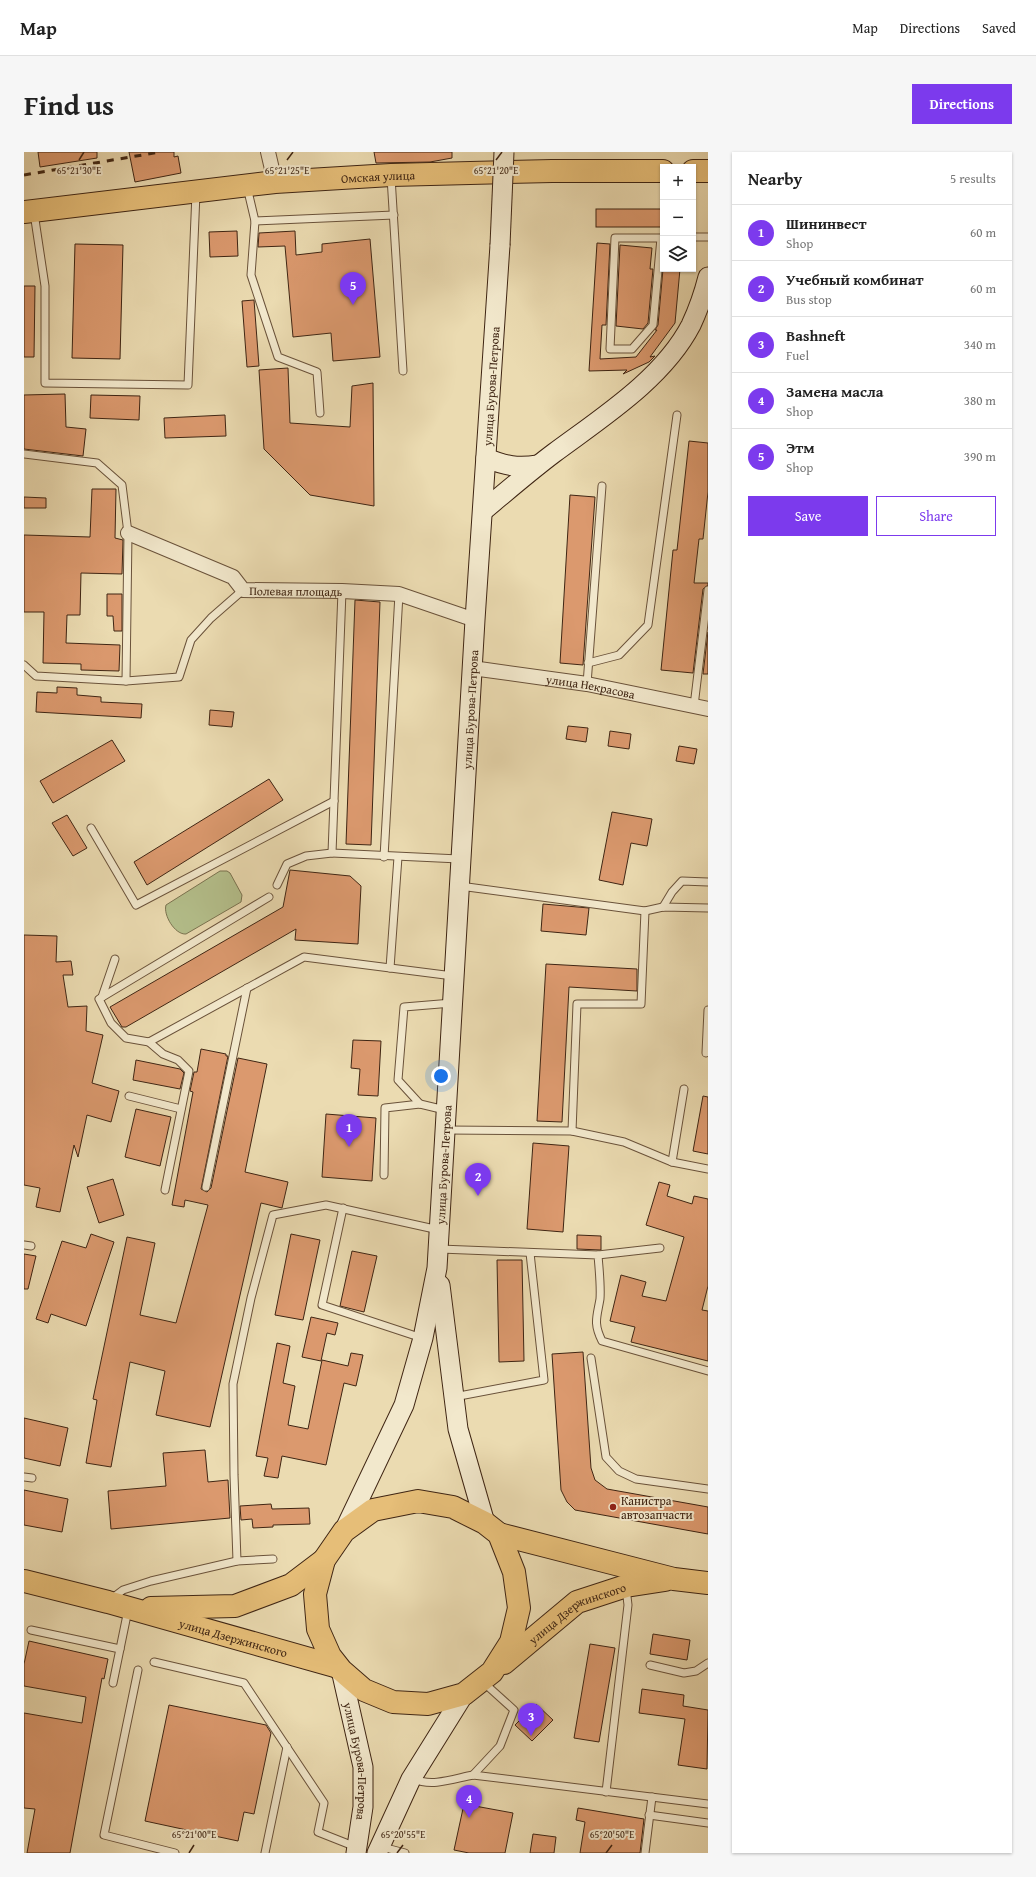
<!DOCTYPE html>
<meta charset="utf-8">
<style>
body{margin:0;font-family:"Gentium Book Plus",serif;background:#f6f6f6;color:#222}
.controls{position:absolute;right:12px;top:12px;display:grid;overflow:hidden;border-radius:0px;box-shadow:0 1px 3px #0004}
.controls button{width:36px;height:36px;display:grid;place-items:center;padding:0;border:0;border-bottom:1px solid #e0e0e0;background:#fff;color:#222;font:20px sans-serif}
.you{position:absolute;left:417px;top:924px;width:14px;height:14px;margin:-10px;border:3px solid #fff;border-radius:50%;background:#1a73e8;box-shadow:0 0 0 6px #1a73e833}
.badge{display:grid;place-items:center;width:26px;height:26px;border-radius:50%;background:#7c3aed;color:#fff;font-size:13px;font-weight:700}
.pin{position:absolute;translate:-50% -33px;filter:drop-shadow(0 1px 2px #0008)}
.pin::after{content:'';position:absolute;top:21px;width:14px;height:12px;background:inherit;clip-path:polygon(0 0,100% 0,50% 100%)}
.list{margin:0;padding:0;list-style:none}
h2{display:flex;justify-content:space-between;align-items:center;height:52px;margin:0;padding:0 16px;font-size:17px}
h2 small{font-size:13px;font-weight:400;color:#767676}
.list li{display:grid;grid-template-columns:26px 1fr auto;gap:12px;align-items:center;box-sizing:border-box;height:56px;padding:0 16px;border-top:1px solid #e0e0e0}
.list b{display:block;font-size:15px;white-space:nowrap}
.list p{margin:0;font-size:13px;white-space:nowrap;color:#767676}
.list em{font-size:13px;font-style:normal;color:#767676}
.actions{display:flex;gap:8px;padding:12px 16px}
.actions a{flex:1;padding:9px 0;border:1px solid #7c3aed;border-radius:0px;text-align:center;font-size:14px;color:#7c3aed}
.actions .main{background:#7c3aed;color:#fff}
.icon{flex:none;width:22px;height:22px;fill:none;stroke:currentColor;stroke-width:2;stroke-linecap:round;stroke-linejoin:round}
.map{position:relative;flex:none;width:684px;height:1701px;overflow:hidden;border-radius:0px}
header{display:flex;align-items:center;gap:24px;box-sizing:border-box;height:56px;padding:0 20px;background:#fff;border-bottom:1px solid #e0e0e0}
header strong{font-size:19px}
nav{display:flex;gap:22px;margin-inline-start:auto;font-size:14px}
.intro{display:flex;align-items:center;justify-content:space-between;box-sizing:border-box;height:96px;padding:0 24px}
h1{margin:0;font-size:28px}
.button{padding:10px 18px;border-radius:0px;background:#7c3aed;color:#fff;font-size:14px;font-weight:700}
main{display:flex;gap:24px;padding:0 24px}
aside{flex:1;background:#fff;border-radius:0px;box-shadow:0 1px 3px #0004}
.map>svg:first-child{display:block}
.pitch{fill:#b5c18d;stroke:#7a7350}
.building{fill:#db996e;stroke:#3f2513}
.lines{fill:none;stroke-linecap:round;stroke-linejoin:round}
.service-casing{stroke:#6a523a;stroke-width:9}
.minor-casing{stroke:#6a523a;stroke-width:16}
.secondary-casing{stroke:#3f2513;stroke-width:21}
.primary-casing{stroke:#3f2513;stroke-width:24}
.service{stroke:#f2e8cc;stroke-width:7}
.minor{stroke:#f2e8cc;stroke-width:14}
.secondary{stroke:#f2e8cc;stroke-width:19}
.primary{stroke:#e6be78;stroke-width:22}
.rail{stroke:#3f2513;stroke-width:3;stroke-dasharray:7 7;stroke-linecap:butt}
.secondary-bridge-casing{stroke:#3f2513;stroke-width:21;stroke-linecap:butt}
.secondary-bridge{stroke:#f2e8cc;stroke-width:19}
.ticks{fill:none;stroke:#3f2513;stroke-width:1.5}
.poi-dot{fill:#8f2418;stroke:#f2e8cc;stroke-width:1.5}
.labels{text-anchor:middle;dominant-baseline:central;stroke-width:4;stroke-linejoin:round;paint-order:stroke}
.street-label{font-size:12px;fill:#3f2513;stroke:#f2e8cc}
.poi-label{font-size:12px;fill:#3f2513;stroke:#f2e8cc;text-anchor:start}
.ticks-label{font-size:10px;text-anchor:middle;fill:#3f2513;stroke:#f2e8cc;stroke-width:4;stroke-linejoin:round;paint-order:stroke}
</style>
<header>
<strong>Map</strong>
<nav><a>Map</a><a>Directions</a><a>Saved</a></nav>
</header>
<div class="intro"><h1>Find us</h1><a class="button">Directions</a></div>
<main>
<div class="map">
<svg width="684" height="1701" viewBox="0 0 684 1701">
<rect width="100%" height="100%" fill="#ebdbb1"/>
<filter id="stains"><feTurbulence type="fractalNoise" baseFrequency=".005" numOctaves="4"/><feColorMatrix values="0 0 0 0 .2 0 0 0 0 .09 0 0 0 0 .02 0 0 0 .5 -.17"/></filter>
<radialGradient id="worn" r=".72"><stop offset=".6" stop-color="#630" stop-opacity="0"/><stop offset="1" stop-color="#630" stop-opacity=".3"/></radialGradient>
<!-- pitch -->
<path class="pitch" d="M196 719H203L206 721 218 743 217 750 162 782C151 783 139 763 142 753Z"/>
<!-- building -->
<g class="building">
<path d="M14 0H73V6L16 15Z"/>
<path d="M105 0H150V5L154 4 157 21 111 30Z"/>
<path d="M350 0H428V6L406 10 352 11Z"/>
<rect x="572" y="57" width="67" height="18"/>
<path d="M213 79 214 104 186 105 185 80Z"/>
<path d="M271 79 272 103 298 100V92L346 87 356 205 309 209 307 181 269 185 261 94 234 95 235 81Z"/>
<path d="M573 91 586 92 582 173H578L576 207 612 205 633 178H631L634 173 639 117H656L651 171 626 205 631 204 625 210 599 222 603 218 565 219Z"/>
<path d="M51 92 99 93 96 207 48 206Z"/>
<path d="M596 93 628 96 626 117H629L624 171 619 177 592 174Z"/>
<path d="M0 134H11L10 205H0Z"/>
<path d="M230 148 235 214 223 215 218 149Z"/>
<path d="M264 216 266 271 326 275 328 234 349 231 350 354 286 343 240 297 235 218Z"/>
<path d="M41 242 42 275 62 277 59 304 0 297V243Z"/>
<path d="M67 243 116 244 115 268 66 266Z"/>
<path d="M201 263 202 284 141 286 140 266Z"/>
<path d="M665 289 684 291V340L679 387H675L670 431H684V433L679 437 669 521 637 518 649 398H653Z"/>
<path d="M68 337H92L91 386 99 388 98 422 57 421 56 463H43L42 491 96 493 95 519 57 518V512L19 511 20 460H0V383L66 385Z"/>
<path d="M546 343 571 345 559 513 536 511Z"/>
<path d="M0 345 22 346V356H0Z"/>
<path d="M83 442H98V479H90L89 464H83Z"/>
<path d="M331 448 356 450 347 693 322 692Z"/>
<path d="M684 480V522H679Z"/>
<path d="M33 535 53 536V543L77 545V550L118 552 117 566 12 560 13 540 33 541Z"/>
<path d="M186 558 210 560 208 575 185 573Z"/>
<path d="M544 574 564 576 562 590 542 587Z"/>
<path d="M586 579 607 582 605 597 584 594Z"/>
<path d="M88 588 101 609 29 651 16 629Z"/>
<path d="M655 594 673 597 670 612 652 609Z"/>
<path d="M245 627 259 648 123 733 110 710Z"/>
<path d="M588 660 628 667 623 694 607 691 599 733 575 728Z"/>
<path d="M43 663 63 696 49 704 28 671Z"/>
<path d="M266 718 326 724 337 734 334 792 271 788 272 777 102 875H98L86 855 259 755Z"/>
<path d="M519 752 565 756 562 783 517 779Z"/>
<path d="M0 783 33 784 32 810 47 809 49 823H39L44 855 63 854 62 879 79 883 68 931 95 939 87 970 63 963 54 1005 50 993 36 1060 12 1055 16 1036 0 1033Z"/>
<path d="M522 812 613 817V839L545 835 538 970 513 969Z"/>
<path d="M329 888 357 889 354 944 334 943 336 917 327 916Z"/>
<path d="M177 897 202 902V904H204L177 1037 183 1040 187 1036 214 906 243 912 221 1020 264 1030 258 1056 237 1051 186 1275 132 1263 141 1219 106 1210 87 1315 62 1311 73 1248 69 1247 103 1085 131 1091 116 1163 152 1171 184 1053 161 1048 160 1055 148 1053 169 940 166 939 170 920H173Z"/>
<path d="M112 908 156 917 160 921 156 937 109 928Z"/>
<path d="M679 944 684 945V1002L669 999Z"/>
<path d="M112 957 147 965 136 1014 101 1005Z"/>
<path d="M302 962 352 966 348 1029 298 1025Z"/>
<path d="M509 991 545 994 539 1080 503 1077Z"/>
<path d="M89 1027 100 1063 75 1071 63 1035Z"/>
<path d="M635 1030 646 1033 643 1044 668 1052 670 1044 684 1047V1134L678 1158 684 1159V1209L607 1190 611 1175 586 1169 597 1123 622 1130 618 1144 642 1149 660 1085 622 1073Z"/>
<path d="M67 1082 90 1090 62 1174 27 1162 24 1171 12 1167 38 1089 62 1096Z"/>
<path d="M267 1082 296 1088 279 1168 251 1163Z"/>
<path d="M553 1083 577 1084V1098L553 1097Z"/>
<path d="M328 1099 353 1104 340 1160 316 1154Z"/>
<path d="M0 1102 12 1104 4 1137H0Z"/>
<path d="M473 1108H498L500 1209 475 1210Z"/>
<path d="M287 1165 314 1171 311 1183 303 1181 297 1209 278 1205Z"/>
<path d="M253 1191 266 1194 259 1231 271 1234 264 1273 284 1277 298 1208 324 1214 327 1201 339 1203 332 1234 320 1231 302 1313 258 1304 254 1326 240 1324 244 1306 232 1304Z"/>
<path d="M559 1200 567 1316 571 1328 583 1337 684 1355V1382L551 1358 543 1350 537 1338 528 1202Z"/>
<path d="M0 1266 44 1276 36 1314 0 1306Z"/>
<path d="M181 1298 184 1330 204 1328 206 1366 87 1377 84 1339 142 1334 139 1301Z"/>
<path d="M0 1338 44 1347 38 1380 0 1373Z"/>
<path d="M247 1352 248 1357 285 1356 286 1372 249 1373V1375L229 1376 228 1367 217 1368 216 1354Z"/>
<path d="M629 1482 666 1488 663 1508 626 1502Z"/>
<path d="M5 1489 84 1507 80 1527 78 1526 46 1701H3L11 1657 0 1656V1561L58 1571 62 1545 0 1534V1512Z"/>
<path d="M566 1492 591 1496 575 1590 550 1586Z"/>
<path d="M618 1537 660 1543 659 1554 684 1558 683 1617 654 1613 661 1567 615 1561Z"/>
<path d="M512 1552 529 1568 508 1589 491 1573Z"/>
<path d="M145 1553 242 1573 247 1581 230 1662 220 1660 214 1689 121 1669Z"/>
<path d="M440 1652 489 1661 481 1701H445L430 1698Z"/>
<path d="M554 1656 620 1667 616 1701H556L561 1670 552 1668Z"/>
<path d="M509 1682 532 1685 530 1701H506Z"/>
</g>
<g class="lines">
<!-- service casing -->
<g class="service-casing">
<g id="service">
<path d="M367 25 379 219"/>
<path d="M223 35 231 69 227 123 254 205 293 220 296 261"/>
<path d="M10 61 21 134V231L164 233 172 41"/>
<path d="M231 69 370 63"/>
<path d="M669 85H684"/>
<path d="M637 86 629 173 608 197H586L591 86H639"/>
<path d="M0 302 73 311 98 333 104 381 102 529 12 524 0 513"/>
<path d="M318 439 308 701 435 707"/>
<path d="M564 511 595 503 624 473 653 263"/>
<path d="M102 529 155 525 167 488 187 466 219 438"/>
<path d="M563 532 578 334"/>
<path d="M670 554 684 438"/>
<path d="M67 676 112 753 310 649"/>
<path d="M360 705 375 442"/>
<path d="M253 733 263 712 282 704 308 701"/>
<path d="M436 734 621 759 639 755 684 756"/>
<path d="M245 745 75 847 87 871 102 886 125 890 280 805 429 824"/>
<path d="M639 755 648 740 658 729 684 730"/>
<path d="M366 816 374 705"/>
<path d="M78 845 91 807"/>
<path d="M125 890 139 902 154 908 165 919 141 1038"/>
<path d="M682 901 684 858"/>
<path d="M105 944 157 957"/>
<path d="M396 952 374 928 380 855 428 851"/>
<path d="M422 978 548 979 600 990 648 1010 684 1017"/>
<path d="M548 979 553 852H617L621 759"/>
<path d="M648 1010 660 937"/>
<path d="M360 1023 361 956 396 952 421 958"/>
<path d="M182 1035 223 836"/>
<path d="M319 1056 298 1153 398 1186"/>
<path d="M0 1093 7 1094"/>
<path d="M416 1097 574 1103C575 1117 577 1133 576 1147 573 1165 569 1171 578 1189L684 1219"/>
<path d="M574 1103 636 1096"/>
<path d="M567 1206 582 1305 595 1319 612 1327 684 1337"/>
<path d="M430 1245 520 1228 506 1101"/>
<path d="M0 1325 8 1326"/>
<path d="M213 1409 210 1323 209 1232 227 1146 249 1063 302 1053 415 1078"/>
<path d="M87 1447 99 1438 127 1429 213 1409 249 1407"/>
<path d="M7 1478 96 1497"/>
<path d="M130 1510 220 1531 300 1651 294 1680 332 1695"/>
<path d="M626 1513 660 1521 672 1519 684 1511"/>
<path d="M114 1518 80 1683 151 1701"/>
<path d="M89 1531 104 1458"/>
<path d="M449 1623 476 1594 490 1558 459 1530"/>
<path d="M389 1627C409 1635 429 1627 449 1623L684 1652"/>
<path d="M582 1640 604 1453 602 1436"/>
<path d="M625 1663 684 1671"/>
<path d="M358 1695 381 1701"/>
<path d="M241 1701 263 1595"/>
<path d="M621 1701 628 1645"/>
</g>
</g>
<!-- minor casing -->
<g class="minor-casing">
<g id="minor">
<path d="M244 0 251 30"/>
<path id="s1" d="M104 381 209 425 219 438 318 439 375 442 451 468"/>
<path id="s2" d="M448 516 563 532 684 557"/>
</g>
</g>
<!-- secondary casing -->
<g class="secondary-casing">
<g id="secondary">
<path d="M462 306C482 314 493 316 514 313"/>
<path d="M459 359C483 339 506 319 530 301 577 266 639 227 667 173 674 158 680 141 684 125"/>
<path d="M416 1133 434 1277 461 1371"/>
<path id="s3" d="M320 1379 380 1253 399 1186 413 1116 451 468 476 93"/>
<path id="s4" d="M317 1518 339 1615V1655L332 1701"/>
<path d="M353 1701 387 1627 440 1542"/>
</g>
</g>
<!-- primary casing -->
<g class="primary-casing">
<g id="primary">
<path d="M669 19H684"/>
<path id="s5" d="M0 60 251 30 367 23 528 19H639"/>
<path d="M394 1349 429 1355 461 1371 475 1382 490 1420 495 1456 487 1490 468 1520 440 1542 404 1552 369 1550 340 1538 317 1518 306 1504 294 1477 291 1442 300 1408 320 1379 349 1358Z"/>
<path d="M475 1382 650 1427 684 1431"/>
<path id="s6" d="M0 1429 84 1450 314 1515"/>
<path d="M127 1456 211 1454 267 1433 300 1408"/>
<path id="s7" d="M480 1511 553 1450 602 1434 641 1428"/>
</g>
</g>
<!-- service -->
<use href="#service" class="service"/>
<!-- minor -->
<use href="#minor" class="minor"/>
<!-- secondary -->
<use href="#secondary" class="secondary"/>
<!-- primary -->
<use href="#primary" class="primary"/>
<!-- rail -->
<path class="rail" d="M0 23 136 0"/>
<!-- secondary-bridge casing -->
<g class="secondary-bridge-casing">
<path id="secondary-bridge" d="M476 93 480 0"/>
</g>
<!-- secondary-bridge -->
<use href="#secondary-bridge" class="secondary-bridge"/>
</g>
<!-- ticks -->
<path class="ticks" d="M55 8 60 0M263 8 269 0M472 8 478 0M165 1701 170 1693M373 1701 379 1693M582 1701 588 1693"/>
<!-- markers -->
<circle class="poi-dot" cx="589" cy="1355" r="4"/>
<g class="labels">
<!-- street labels -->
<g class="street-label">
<text stroke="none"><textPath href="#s5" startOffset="356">Омская улица</textPath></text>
<text stroke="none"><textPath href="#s3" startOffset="1164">улица Бурова-Петрова</textPath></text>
<text stroke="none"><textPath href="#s1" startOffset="183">Полевая площадь</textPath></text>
<text stroke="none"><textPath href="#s2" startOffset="120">улица Некрасова</textPath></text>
<text stroke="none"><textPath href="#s3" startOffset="840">улица Бурова-Петрова</textPath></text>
<text stroke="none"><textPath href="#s3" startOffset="384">улица Бурова-Петрова</textPath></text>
<text stroke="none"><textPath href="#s7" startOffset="90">улица Дзержинского</textPath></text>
<text stroke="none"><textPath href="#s6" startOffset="217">улица Дзержинского</textPath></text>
<text stroke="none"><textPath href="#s4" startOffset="93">улица Бурова-Петрова</textPath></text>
</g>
<!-- poi labels -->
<g class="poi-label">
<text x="597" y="1348">Канистра<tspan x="597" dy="14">автозапчасти</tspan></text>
</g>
</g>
<g class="ticks-label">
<text x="55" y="22">65°21'30"E</text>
<text x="263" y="22">65°21'25"E</text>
<text x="472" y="22">65°21'20"E</text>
<text x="170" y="1686">65°21'00"E</text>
<text x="379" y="1686">65°20'55"E</text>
<text x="588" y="1686">65°20'50"E</text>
</g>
<rect width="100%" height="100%" filter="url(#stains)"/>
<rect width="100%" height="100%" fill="url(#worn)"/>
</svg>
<div class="controls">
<button>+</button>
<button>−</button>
<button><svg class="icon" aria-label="layers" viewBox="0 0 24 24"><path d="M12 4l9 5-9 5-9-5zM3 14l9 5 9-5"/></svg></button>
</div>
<div class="you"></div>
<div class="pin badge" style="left:325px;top:995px">1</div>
<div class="pin badge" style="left:454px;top:1044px">2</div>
<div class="pin badge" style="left:507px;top:1584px">3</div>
<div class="pin badge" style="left:445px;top:1666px">4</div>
<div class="pin badge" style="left:329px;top:153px">5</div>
</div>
<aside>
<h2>Nearby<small>5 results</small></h2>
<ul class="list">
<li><span class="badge">1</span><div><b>Шининвест</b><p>Shop</p></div><em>60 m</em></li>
<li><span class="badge">2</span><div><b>Учебный комбинат</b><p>Bus stop</p></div><em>60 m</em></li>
<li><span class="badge">3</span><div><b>Bashneft</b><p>Fuel</p></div><em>340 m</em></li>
<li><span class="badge">4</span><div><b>Замена масла</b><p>Shop</p></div><em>380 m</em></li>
<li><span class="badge">5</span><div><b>Этм</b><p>Shop</p></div><em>390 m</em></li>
</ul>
<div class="actions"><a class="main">Save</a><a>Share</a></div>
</aside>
</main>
